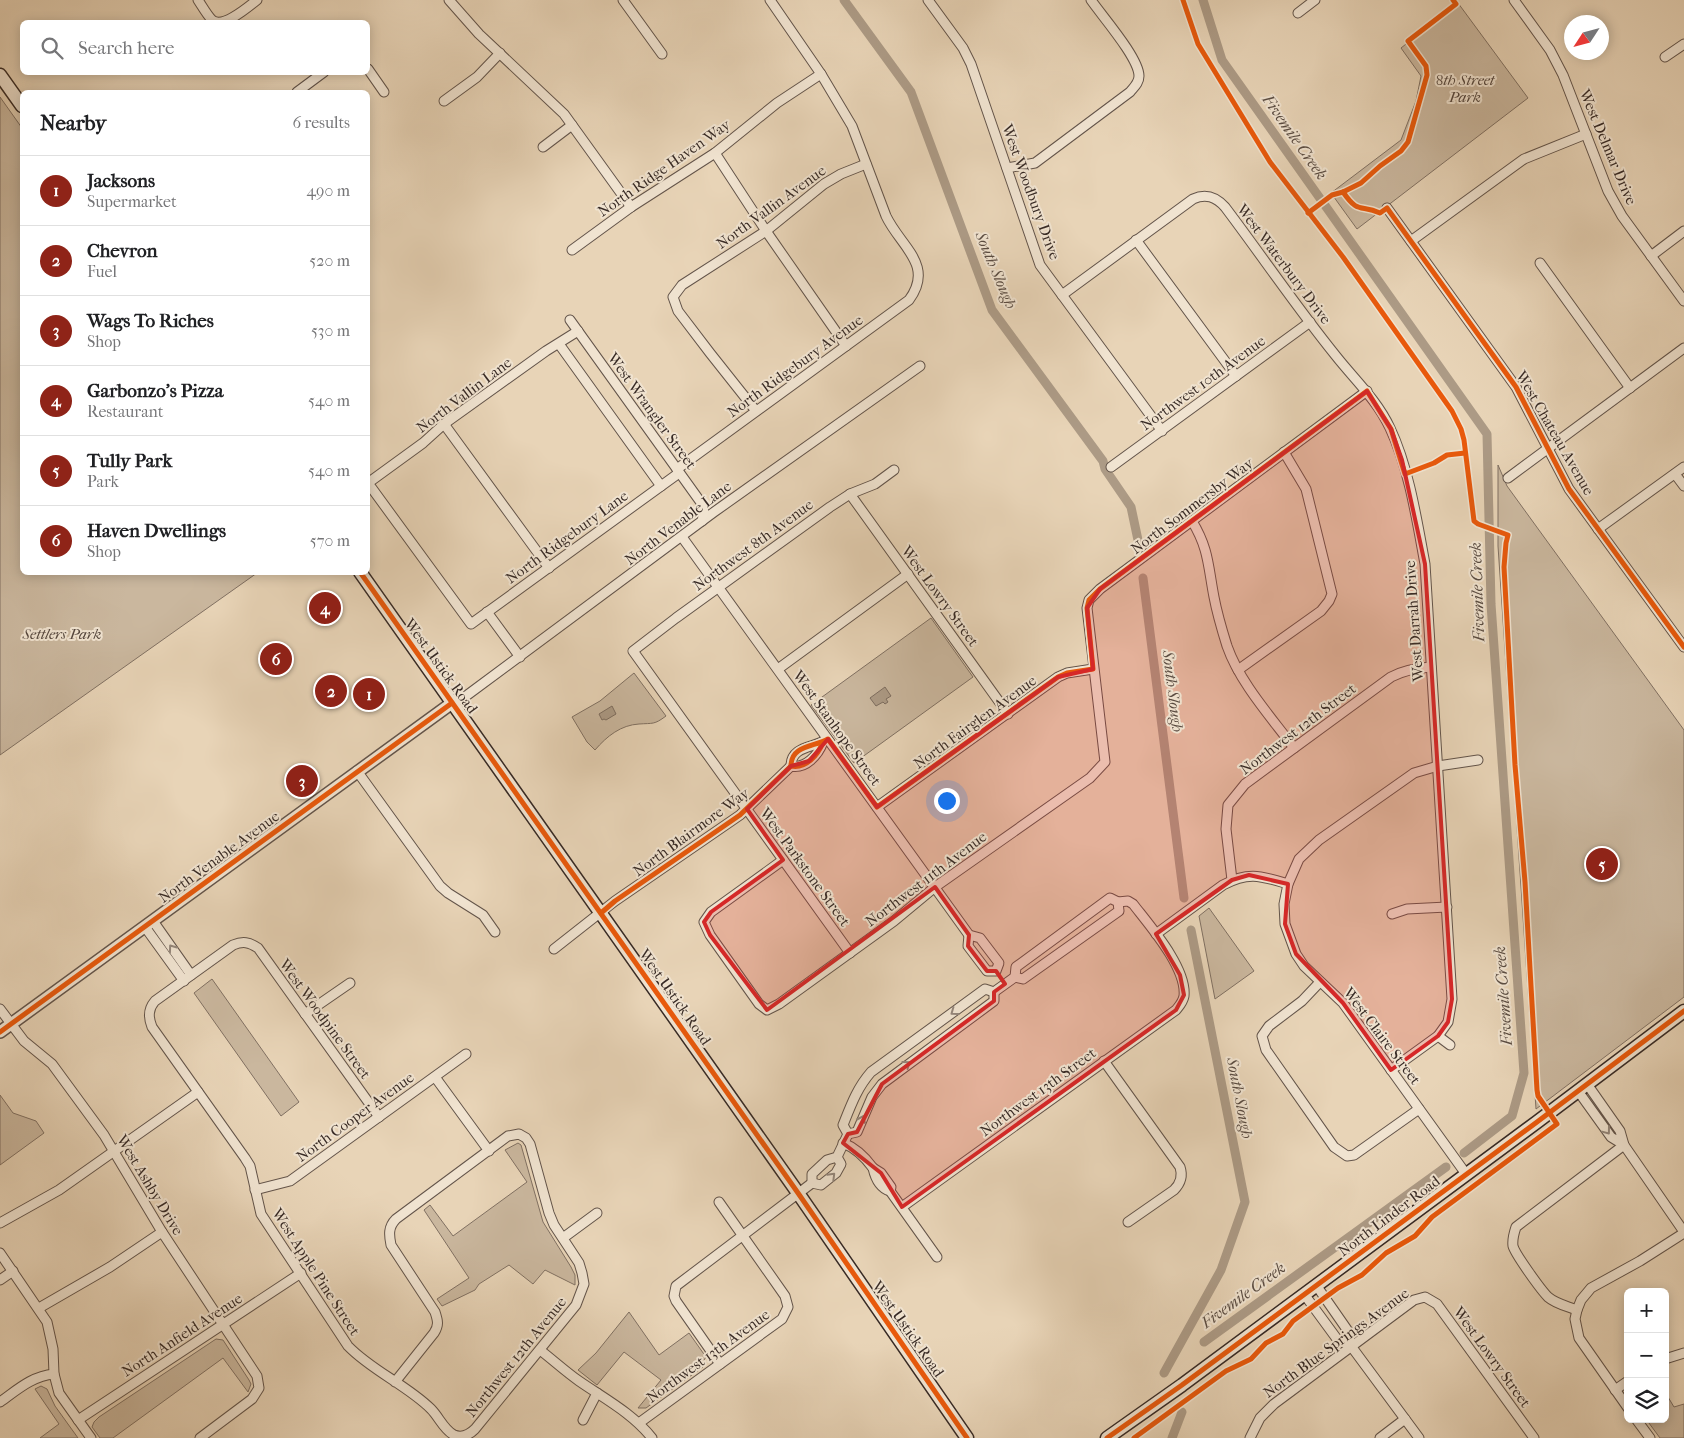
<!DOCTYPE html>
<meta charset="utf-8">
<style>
body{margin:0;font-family:"IM FELL French Canon",serif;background:#f2f2f2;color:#202124}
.controls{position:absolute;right:15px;bottom:15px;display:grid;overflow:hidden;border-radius:8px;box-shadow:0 2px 12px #0003}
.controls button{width:45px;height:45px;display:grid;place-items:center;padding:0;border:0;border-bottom:1px solid #e0e0e0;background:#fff;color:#202124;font:25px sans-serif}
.compass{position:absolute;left:1564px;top:15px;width:45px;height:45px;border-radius:50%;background:#fff;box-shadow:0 2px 12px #0003;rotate:234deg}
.you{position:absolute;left:946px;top:800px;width:18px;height:18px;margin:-12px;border:4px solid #fff;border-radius:50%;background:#1a73e8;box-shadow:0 0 0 8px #1a73e833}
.badge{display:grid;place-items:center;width:32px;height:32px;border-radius:50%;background:#8f2418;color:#fff;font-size:16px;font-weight:700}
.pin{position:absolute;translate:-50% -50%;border:2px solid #fff;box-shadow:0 1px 5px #0006}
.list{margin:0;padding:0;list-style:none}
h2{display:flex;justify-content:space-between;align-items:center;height:65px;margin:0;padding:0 20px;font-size:21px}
h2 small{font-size:16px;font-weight:400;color:#757577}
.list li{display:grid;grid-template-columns:32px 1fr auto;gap:15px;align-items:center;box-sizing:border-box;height:70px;padding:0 20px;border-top:1px solid #e0e0e0}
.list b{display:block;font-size:19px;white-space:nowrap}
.list p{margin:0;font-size:16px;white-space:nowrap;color:#757577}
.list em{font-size:16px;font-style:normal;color:#757577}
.icon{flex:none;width:28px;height:28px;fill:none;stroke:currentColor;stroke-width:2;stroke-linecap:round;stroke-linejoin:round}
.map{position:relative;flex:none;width:1684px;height:1438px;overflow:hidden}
.search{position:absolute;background:#fff;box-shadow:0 2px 12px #0003;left:20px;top:20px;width:350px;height:55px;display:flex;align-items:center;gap:12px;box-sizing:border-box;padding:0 18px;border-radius:8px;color:#757577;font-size:19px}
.panel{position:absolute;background:#fff;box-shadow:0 2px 12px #0003;left:20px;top:90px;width:350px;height:485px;border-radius:8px}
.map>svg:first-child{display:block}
.green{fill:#cab79e;stroke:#807062}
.water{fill:#ac9a85;stroke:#7d6d5f}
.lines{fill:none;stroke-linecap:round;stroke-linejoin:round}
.canal{stroke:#ac9a85;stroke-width:9}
.minor-casing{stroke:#63544a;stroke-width:11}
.tertiary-casing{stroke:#63544a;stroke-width:14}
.secondary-casing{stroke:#372a25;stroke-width:15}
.minor{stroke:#f0e3d0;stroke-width:9}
.tertiary{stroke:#f0e3d0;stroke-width:11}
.secondary{stroke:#f0e3d0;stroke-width:12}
.cycleway-casing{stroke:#f0e3d0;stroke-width:8}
.cycleway{stroke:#e8590c;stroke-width:5}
.oneway{stroke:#94867a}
.marked{fill:#d62828;fill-opacity:0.2;stroke:#d62828;stroke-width:4;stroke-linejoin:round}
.labels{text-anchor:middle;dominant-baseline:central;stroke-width:4;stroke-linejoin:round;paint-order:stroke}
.park-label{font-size:15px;font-style:italic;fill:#54463d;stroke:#f0e3d0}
.street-label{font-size:15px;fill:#372a25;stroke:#f0e3d0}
.water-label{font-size:16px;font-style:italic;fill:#5a4c42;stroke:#f0e3d0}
</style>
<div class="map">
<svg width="1684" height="1438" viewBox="0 0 1684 1438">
<rect width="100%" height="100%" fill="#e8d4b7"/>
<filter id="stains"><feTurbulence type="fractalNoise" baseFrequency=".004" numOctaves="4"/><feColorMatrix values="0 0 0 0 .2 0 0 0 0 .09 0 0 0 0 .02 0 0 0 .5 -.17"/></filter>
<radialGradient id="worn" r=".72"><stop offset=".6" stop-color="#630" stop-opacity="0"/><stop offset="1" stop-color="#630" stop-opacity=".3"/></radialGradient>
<!-- green -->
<g class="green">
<path d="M1458 3 1528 98 1357 229 1331 193 1401 140 1416 101 1421 76 1401 48Z"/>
<path d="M0 97 22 128V572L257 573 0 755Z"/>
<path d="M1498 465 1507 486 1684 730V997L1536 1109 1498 546Z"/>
<path d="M931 618 973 677 854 763 811 705Z"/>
<path d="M634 673 666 716C654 725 653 723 639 724 621 725 607 736 595 750L587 742 572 717 600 701Z"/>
<path d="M1209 908 1254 971 1215 999 1199 916Z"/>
<path d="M212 979 299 1102 281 1116 194 993Z"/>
<path d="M0 1095 13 1113 36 1121 44 1133 0 1165Z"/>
<path d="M518 1143 521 1145 543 1222 571 1267 575 1275V1285L545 1270 533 1284 509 1265 479 1284 475 1290 442 1306 437 1299 469 1278 424 1210 430 1205 453 1236 527 1182 505 1150Z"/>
<path d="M629 1312 659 1355 689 1333 706 1357 704 1360 706 1362 703 1367 646 1408H638L661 1380 624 1352 597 1385 578 1370 596 1353Z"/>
<path d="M216 1339 223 1340 249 1380 251 1384 248 1392 223 1358 113 1438H100L92 1427 94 1422 99 1417Z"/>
<path d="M41 1386 47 1389 55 1406 78 1438H40L59 1424 35 1389Z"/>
<path d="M1665 1392 1674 1407 1684 1404V1438H1660L1646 1419H1665Z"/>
</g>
<!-- water -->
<g class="water">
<path d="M885 687 891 696 886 699 888 702 885 704 883 702 876 706 870 698Z"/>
<path d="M612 706 616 714 606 720 604 719 602 720 599 714Z"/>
</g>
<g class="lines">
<!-- canal -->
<g class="canal">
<path d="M844 0 911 92 992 310 1103 461 1105 469 1131 507 1138 540"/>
<path d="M1203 0 1222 60 1487 434 1491 604 1524 1073 1512 1116 1464 1153"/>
<path d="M1143 578 1184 898"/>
<path d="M1204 1342 1446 1167"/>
<path d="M1164 1373 1221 1270 1245 1202 1191 930"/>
<path d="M1172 1438 1182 1412"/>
</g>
<!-- minor casing -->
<g class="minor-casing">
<g id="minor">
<path d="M198 0C202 6 207 15 212 20 223 29 248 7 257 0"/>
<path d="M449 0 479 34 564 114 631 207"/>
<path d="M623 0 662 54"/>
<path d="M928 0 963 48 971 64 1040 265 1162 431"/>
<path d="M1514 0 1550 50 1563 75 1608 191 1622 216 1684 301"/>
<path d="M1298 13 1315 0"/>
<path d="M1665 57 1684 44"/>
<path d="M368 69 384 92"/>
<path d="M297 92 324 72"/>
<path d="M444 101 477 77 500 53"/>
<path d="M543 147 572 125"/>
<path d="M715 153 766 231 846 346"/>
<path d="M1007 168 1035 163 1130 92C1134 87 1139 83 1139 76 1139 58 1102 16 1091 0"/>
<path d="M1387 208 1516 387 1569 489 1684 647"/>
<path d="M1136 240 1236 376"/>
<path d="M1411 241 1524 159 1586 134"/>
<path d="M572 250 631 207 715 153 777 103 821 74"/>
<path d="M1651 256 1684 231"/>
<path d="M1540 263 1630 388"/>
<path d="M1062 295 1193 199C1206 193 1216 197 1225 207 1262 256 1297 308 1336 356 1355 380 1377 400 1390 428 1409 468 1417 521 1425 564L1452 999 1448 1022 1438 1036 1391 1070"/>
<path d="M570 320 702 504 704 512 702 521"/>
<path d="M578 331 546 351 444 424 423 443 368 483 471 624 679 473"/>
<path d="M559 344 661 486"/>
<path d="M756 411 710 353 678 311 673 297 682 285 766 231 824 184 841 174 866 164"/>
<path d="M444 424 549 568"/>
<path d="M1111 467 1310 322"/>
<path d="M677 469 909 300C935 265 900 246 886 216L852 126 821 74 770 0"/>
<path d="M1675 474 1684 486"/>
<path d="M1508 478 1684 348"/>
<path d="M850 494 1008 714"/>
<path d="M1192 521C1209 549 1208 566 1214 597 1217 613 1222 630 1227 646 1240 683 1271 717 1294 748"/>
<path d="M1598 529 1684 467"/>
<path d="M682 537 969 935"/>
<path d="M487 612 520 657"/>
<path d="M778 669 908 574"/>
<path d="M1238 670 1321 611 1329 601 1332 594 1306 489 1284 452"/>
<path d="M452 703 466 696 714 512 920 366"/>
<path d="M791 766C791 746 813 748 826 740"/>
<path d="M357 771 440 886 448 893 483 915 495 932"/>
<path d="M877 807 1058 677 1067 673 1093 669"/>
<path d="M783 860 711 912 704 922 710 935 759 1004 767 1010 779 1004 894 921 935 887 1090 778 1105 762 1087 608 1089 600 1100 589 1367 391"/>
<path d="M1232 880 1226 829 1228 805 1245 784 1391 677C1404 670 1416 668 1431 667"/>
<path d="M1110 898 1118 902 1119 911 1023 979 1015 977 1016 967Z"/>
<path d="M1392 914 1407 909 1447 907"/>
<path d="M153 921 191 975"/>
<path d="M145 927 184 981"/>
<path d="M1156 934 1223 885C1249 871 1261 876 1288 884"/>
<path d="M969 935 980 938 999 963 996 971H987L968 946Z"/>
<path d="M554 949 615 901 740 815 791 766C806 769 818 755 823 742"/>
<path d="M850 953 633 651 676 618 830 507 850 494 875 484 894 470"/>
<path d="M1320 982 1302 1001 1269 1026 1262 1036 1266 1050 1334 1147 1347 1156 1354 1155 1419 1109"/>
<path d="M994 992 1015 977"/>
<path d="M0 1009 24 1041 52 1064 104 1135 162 1232 257 1376 259 1388 252 1399 200 1438"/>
<path d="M305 1014 350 983"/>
<path d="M1438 1036 1450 1045"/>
<path d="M1104 1061 1180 1167C1183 1176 1181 1183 1174 1190L1128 1222"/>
<path d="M435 1077 489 1151"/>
<path d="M1578 1091 1611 1137 1624 1145 1620 1131 1587 1084"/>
<path d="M379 1117 258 948C249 942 243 941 233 945L155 1001C148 1009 148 1017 152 1027L245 1158 250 1166 261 1214 348 1346C372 1371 407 1385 431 1409 439 1417 444 1430 454 1435 462 1438 469 1435 475 1429L576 1305 584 1284 582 1273 579 1263 554 1225 549 1213 530 1144 526 1138 519 1134 508 1136 396 1219C388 1227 389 1235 391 1245L435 1312C438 1321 439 1325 434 1333L395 1382"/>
<path d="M848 1134 843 1125C851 1105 857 1088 871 1072L985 989 994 992"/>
<path d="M848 1134 857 1132 872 1097 882 1084 994 1001V992"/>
<path d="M843 1143C856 1148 865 1157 873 1168"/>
<path d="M873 1168 881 1173 891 1187 890 1191C880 1188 875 1177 873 1168Z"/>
<path d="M1466 1174 1343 1003 1304 966 1296 954 1285 924 1284 904 1288 884 1299 859 1319 840 1414 773 1438 766 1478 760"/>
<path d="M812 1183V1174L827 1160 837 1157 848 1134"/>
<path d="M812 1183 821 1185 836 1173 841 1164 837 1157"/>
<path d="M255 1190 290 1181 466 1054"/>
<path d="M890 1191 937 1257"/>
<path d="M902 1207 1176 1010C1180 1005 1183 1002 1184 996 1187 968 1150 926 1133 904L1128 901 1118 902"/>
<path d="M0 1223 59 1190 198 1092"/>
<path d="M563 1238 597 1213"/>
<path d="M0 1253 47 1322 53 1349 54 1374 59 1393 91 1438"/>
<path d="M0 1280 13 1271"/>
<path d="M1304 1294 1337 1339 1351 1346 1348 1331 1316 1285"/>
<path d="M39 1308 110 1267 162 1232"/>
<path d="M1577 1310C1567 1306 1556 1304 1548 1297 1541 1290 1515 1254 1513 1246 1512 1239 1514 1233 1516 1227L1624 1145 1684 1232"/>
<path d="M1351 1346 1419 1438"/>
<path d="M540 1350C553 1360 566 1372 579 1381 605 1399 632 1413 652 1438"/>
<path d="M1665 1359 1684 1353"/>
<path d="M720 1364 676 1301 674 1296 676 1286 812 1183"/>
<path d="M1615 1390 1628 1381"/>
<path d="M0 1402C17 1390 32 1376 54 1374"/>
<path d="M1628 1408 1579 1338 1575 1319 1577 1310 1581 1300 1591 1288 1640 1261 1684 1233"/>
<path d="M1636 1419 1650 1438"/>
<path d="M78 1420 301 1273"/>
<path d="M583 1420 597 1393"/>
<path d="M639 1423 782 1319 788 1307 785 1296 719 1202"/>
<path d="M1250 1438 1260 1418 1274 1404 1414 1300 1425 1297 1437 1304 1534 1438"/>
<path d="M1380 1438 1405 1419"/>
</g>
</g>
<!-- tertiary casing -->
<g class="tertiary-casing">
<path id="tertiary" d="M0 1032 452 703"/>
</g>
<!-- secondary casing -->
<g class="secondary-casing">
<g id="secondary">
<path d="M0 75 22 106"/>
<path d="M360 572 798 1193 967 1438"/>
<path d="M1107 1438 1182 1385 1537 1122 1684 1011"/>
</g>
</g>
<!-- minor -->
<use href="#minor" class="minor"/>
<!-- tertiary -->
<use href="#tertiary" class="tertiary"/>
<!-- secondary -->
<use href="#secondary" class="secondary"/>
<!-- cycleway casing -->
<g class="cycleway-casing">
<g id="cycleway">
<path d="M1343 192C1359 215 1360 204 1380 213L1387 208 1516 387 1569 489 1684 647"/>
<path d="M1308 213 1332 195 1343 192 1361 183 1380 166 1401 151 1408 142 1427 75 1426 66 1408 41 1456 4 1453 0"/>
<path d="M360 572 798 1193 967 1438"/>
<path d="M791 766C791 745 815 747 828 739L877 807 1058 677 1067 673 1093 669 1087 608 1089 600 1100 589 1367 391 1391 429 1405 474 1434 463 1447 455 1465 453"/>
<path d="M601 913 615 901 740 815 791 766C806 769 818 755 823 742"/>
<path d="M0 1032 452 703"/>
<path d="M1107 1438 1182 1385 1537 1122 1684 1011"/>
<path d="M1134 1438 1226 1371 1251 1359 1266 1343 1283 1334 1293 1321 1338 1288 1362 1275 1386 1253 1415 1236 1432 1217 1557 1124 1538 1096 1537 1090 1525 882 1515 765 1504 567 1506 543 1508 535 1478 524 1474 521 1464 440 1461 429 1452 411 1343 257 1270 162 1198 44 1183 0"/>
</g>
</g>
<!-- cycleway -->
<use href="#cycleway" class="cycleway"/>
</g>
<!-- one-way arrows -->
<defs><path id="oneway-chevron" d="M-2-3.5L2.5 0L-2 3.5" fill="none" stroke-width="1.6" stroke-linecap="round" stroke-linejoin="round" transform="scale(1.25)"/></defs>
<g class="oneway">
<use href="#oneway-chevron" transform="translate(172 948) rotate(-126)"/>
<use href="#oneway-chevron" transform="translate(954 1012) rotate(144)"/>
<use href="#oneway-chevron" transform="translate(907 1064) rotate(-36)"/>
<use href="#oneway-chevron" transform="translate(862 1119) rotate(-66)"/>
<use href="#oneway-chevron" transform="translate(1607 1131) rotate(53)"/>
<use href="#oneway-chevron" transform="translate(832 1176) rotate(-45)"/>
</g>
<!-- marked area -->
<path class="marked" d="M1367 391 1391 429 1402 460 1425 564 1452 999 1448 1022 1438 1036 1391 1070 1343 1003 1296 954 1285 924 1288 884 1249 875 1232 880 1156 934 1180 975 1184 995 1176 1010 902 1207 881 1173 843 1143 848 1134 857 1132 882 1084 994 1001V992L1005 984 996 971H987L968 946 969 935 935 887 767 1010 710 935 704 922 711 912 783 860 747 809 791 766 809 761 828 739 877 807 1058 677 1093 669 1087 608 1100 589Z"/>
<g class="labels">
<!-- park labels -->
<g class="park-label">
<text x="1465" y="80">8th Street<tspan x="1465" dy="17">Park</tspan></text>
<text x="62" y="634">Settlers Park</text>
</g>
<!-- street labels -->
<g class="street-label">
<text transform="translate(1608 147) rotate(67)">West Delmar Drive</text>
<text transform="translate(664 168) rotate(-35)">North Ridge Haven Way</text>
<text transform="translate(1031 192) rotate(70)">West Woodbury Drive</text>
<text transform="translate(771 207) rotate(-36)">North Vallin Avenue</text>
<text transform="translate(1284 264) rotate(53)">West Waterbury Drive</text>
<text transform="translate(795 366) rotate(-36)">North Ridgebury Avenue</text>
<text transform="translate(1203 383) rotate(-36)">Northwest 10th Avenue</text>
<text transform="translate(464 395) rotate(-37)">North Vallin Lane</text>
<text transform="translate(652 411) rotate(54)">West Wrangler Street</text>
<text transform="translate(1555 433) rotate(60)">West Chateau Avenue</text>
<text transform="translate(1192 506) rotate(-37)">North Sommersby Way</text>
<text transform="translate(678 523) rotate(-37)">North Venable Lane</text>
<text transform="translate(567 537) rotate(-36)">North Ridgebury Lane</text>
<text transform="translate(753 545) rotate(-36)">Northwest 8th Avenue</text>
<text transform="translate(940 596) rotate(54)">West Lowry Street</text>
<text transform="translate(1414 621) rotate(-94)">West Darrah Drive</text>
<text transform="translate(441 666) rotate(54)">West Ustick Road</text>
<text transform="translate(975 722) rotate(-36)">North Fairglen Avenue</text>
<text transform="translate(837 728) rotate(54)">West Stanhope Street</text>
<text transform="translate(1298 729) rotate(-37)">Northwest 12th Street</text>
<text transform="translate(691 832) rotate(-36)">North Blairmore Way</text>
<text transform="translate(219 857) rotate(-36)">North Venable Avenue</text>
<text transform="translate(805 867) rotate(54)">West Parkstone Street</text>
<text transform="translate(926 879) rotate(-37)">Northwest 11th Avenue</text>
<text transform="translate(675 997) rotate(55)">West Ustick Road</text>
<text transform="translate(325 1019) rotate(54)">West Woodpine Street</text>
<text transform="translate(1382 1036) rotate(53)">West Claire Street</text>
<text transform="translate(1038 1092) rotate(-36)">Northwest 13th Street</text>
<text transform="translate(355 1117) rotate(-36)">North Cooper Avenue</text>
<text transform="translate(150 1185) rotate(59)">West Ashby Drive</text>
<text transform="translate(1389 1216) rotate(-37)">North Linder Road</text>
<text transform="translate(316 1272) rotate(57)">West Apple Pine Street</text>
<text transform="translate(908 1329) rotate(55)">West Ustick Road</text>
<text transform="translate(182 1335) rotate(-33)">North Anfield Avenue</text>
<text transform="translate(1336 1343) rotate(-36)">North Blue Springs Avenue</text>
<text transform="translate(708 1356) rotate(-36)">Northwest 13th Avenue</text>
<text transform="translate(516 1357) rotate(-51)">Northwest 12th Avenue</text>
<text transform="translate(1492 1357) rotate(54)">West Lowry Street</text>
</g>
<!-- water labels -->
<g class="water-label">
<text transform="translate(1295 137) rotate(55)">Fivemile Creek</text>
<text transform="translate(996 270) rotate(67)">South Slough</text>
<text transform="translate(1477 592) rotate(-92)">Fivemile Creek</text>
<text transform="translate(1173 691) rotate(83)">South Slough</text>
<text transform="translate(1503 996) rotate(-94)">Fivemile Creek</text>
<text transform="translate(1240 1098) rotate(79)">South Slough</text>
<text transform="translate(1243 1295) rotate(-36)">Fivemile Creek</text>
</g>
</g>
<rect width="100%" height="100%" filter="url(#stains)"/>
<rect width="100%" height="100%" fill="url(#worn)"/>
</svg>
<div class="controls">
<button>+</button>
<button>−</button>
<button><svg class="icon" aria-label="layers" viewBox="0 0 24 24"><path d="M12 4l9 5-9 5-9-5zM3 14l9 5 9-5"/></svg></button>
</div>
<svg class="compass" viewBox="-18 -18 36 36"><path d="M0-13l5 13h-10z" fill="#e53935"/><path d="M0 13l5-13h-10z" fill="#757577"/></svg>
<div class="you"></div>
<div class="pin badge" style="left:369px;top:694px">1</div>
<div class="pin badge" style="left:331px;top:691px">2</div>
<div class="pin badge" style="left:302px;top:781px">3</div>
<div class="pin badge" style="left:325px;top:608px">4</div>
<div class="pin badge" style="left:1602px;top:864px">5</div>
<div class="pin badge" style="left:276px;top:659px">6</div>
<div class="search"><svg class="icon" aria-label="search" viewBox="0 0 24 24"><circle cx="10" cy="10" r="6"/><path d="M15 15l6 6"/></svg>Search here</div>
<section class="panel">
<h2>Nearby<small>6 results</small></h2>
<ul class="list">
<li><span class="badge">1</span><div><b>Jacksons</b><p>Supermarket</p></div><em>490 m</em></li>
<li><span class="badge">2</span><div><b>Chevron</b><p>Fuel</p></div><em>520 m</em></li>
<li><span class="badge">3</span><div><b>Wags To Riches</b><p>Shop</p></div><em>530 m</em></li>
<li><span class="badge">4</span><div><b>Garbonzo's Pizza</b><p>Restaurant</p></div><em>540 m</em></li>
<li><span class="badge">5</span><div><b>Tully Park</b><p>Park</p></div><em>540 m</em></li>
<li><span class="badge">6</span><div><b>Haven Dwellings</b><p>Shop</p></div><em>570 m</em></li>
</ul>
</section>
</div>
